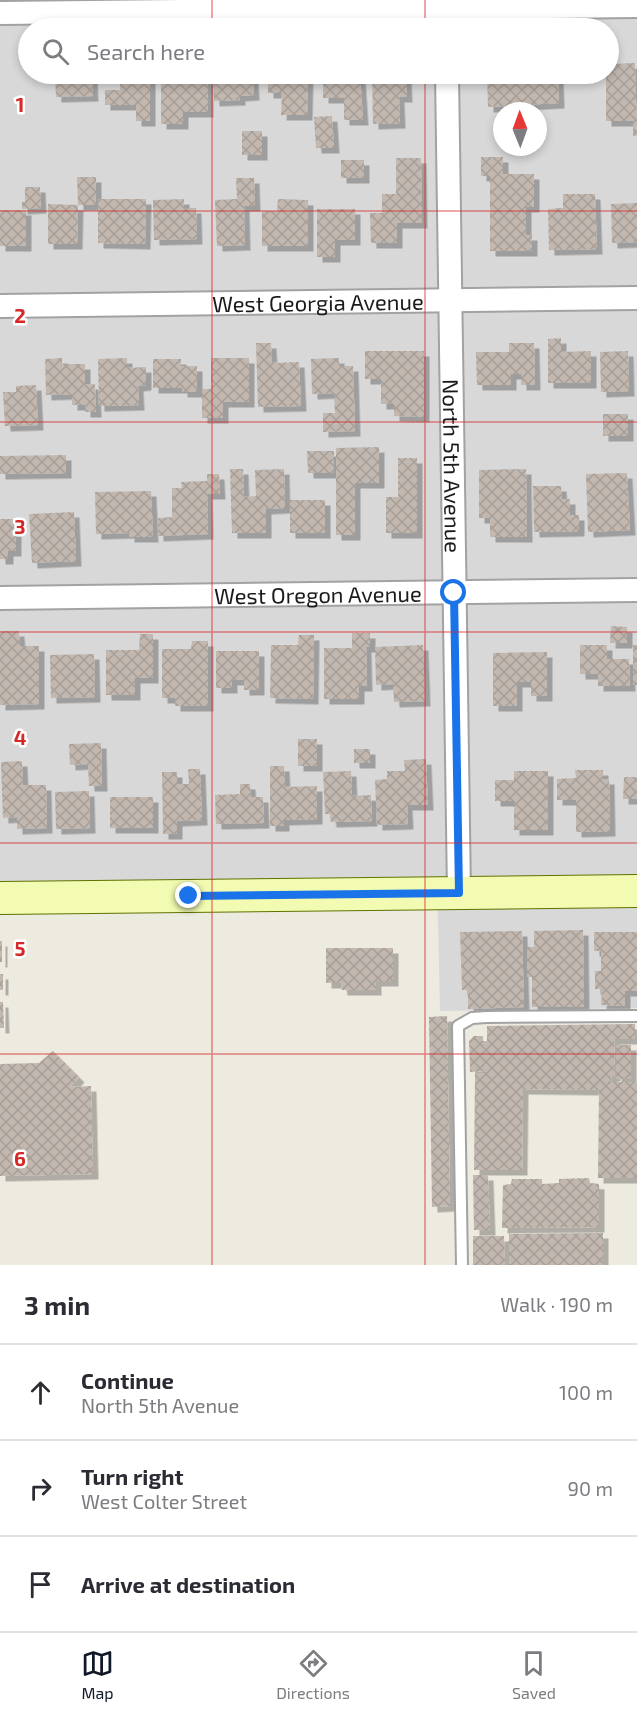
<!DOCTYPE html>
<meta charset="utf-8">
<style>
body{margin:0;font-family:"Exo 2",sans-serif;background:#f7f7f7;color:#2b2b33}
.compass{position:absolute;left:493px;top:102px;width:54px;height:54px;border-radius:50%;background:#fff;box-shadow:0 3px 9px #0003;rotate:359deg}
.stop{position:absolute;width:18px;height:18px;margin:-14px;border:4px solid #1a73e8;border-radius:50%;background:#fff}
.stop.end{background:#1a73e8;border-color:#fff;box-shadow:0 2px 6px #0008}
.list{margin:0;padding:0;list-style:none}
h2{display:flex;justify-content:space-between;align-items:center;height:78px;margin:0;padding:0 24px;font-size:26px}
h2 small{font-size:20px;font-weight:400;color:#7c7c81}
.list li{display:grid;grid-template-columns:39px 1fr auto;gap:18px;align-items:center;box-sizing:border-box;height:96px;padding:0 24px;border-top:2px solid #e1e1e2}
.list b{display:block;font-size:22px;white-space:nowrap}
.list p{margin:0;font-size:20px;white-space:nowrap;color:#7c7c81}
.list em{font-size:20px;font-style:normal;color:#7c7c81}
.icon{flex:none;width:33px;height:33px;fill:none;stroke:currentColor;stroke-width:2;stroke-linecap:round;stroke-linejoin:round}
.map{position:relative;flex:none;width:637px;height:1265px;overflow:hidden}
.search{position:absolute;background:#fff;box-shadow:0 3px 9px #0003;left:18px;right:18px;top:18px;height:66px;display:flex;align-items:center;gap:15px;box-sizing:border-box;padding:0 21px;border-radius:33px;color:#7c7c81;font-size:22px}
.sheet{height:366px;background:#fff}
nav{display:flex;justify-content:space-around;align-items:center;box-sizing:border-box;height:84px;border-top:2px solid #e1e1e2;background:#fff;font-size:16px;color:#7c7c81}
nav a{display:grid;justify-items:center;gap:3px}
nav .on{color:#111827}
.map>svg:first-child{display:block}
.residential{fill:#d9d8d8;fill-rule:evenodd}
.building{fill:url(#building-cross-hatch);filter:url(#shadow)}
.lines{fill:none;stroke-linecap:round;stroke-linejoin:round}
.lane-casing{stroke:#a2a2a2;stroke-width:14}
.street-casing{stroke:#a2a2a2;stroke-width:26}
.secondary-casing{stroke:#5f7302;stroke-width:34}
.lane{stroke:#fff;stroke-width:10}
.street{stroke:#fff;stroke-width:22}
.secondary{stroke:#f2fbb1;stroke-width:32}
.route{stroke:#1a73e8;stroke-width:8}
.grid{fill:none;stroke:#d62828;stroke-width:1.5;stroke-opacity:0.55}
.labels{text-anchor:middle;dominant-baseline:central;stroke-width:5;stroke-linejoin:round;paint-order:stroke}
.street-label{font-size:22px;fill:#1b1b1b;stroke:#fff}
.grid-label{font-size:20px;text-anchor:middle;font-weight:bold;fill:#d62828;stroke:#fff;stroke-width:5;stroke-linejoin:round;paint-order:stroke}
</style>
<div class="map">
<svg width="637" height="1265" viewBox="0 0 637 1265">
<defs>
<pattern id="building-cross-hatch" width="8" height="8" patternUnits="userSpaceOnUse" patternTransform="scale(1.5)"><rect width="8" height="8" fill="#c2b8b0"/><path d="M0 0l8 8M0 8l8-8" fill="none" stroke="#a69e97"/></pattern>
<filter id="shadow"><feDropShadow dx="5.5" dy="5.5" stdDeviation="0" flood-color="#0004"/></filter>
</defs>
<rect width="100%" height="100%" fill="#edeae0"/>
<!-- residential -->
<path class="residential" d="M0 0H637V1008L440 1011 437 878 0 883ZM28 28H608V74H28ZM502 111H538V147H502Z"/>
<!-- building -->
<g class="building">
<path d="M635 63 637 136H633V121H606V74H609V64Z"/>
<path d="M55 74H92L93 96 56 97Z"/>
<path d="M133 74H150V121H136V105H105V90H120V78H133Z"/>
<path d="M213 74H253L254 95 240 96V100L214 101Z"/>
<path d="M268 74H308L307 115H281L282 93H268Z"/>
<path d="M323 74H360L363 120H344V98H323Z"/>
<path d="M372 74H406L407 97H399L400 123 373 124Z"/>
<path d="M487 74H558L559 103 488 107Z"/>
<path d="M161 76 208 77V112H183V124H161Z"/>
<path d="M332 116 334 148H316L314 117Z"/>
<rect x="242" y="131" width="20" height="24"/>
<path d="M481 157H503V174H534V207H526V235H532V251H490V176H481Z"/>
<path d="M396 158H421L422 223H397V243H371L370 213H382V194H396Z"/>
<rect x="341" y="160" width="23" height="18"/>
<path d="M77 177H96V205H78Z"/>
<path d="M236 178H254L255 206H244L245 245 217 246 215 200 237 199Z"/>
<path d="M25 187H40L41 208 22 209V202H25Z"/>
<path d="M563 194H595L597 249 549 250 548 209 563 208Z"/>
<path d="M98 199H146L145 244 98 243Z"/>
<path d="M184 199V208H196L197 239 154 240 153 200Z"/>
<path d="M278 199 308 200V246H262V211H277Z"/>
<path d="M637 203V242L612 243 611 204Z"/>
<path d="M48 204 78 205 77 244H48Z"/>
<path d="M317 209H355V240H335V257H317Z"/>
<rect x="0" y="210" width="26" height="36"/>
<path d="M561 338V352L591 351V383H548V339Z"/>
<path d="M256 343H271L272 363 299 362 301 406 258 407Z"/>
<path d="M509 343H534L535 385H521V374H511V385H477L476 352H509Z"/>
<path d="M365 351H424V417L394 416V404H381V379H365Z"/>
<path d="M628 351 629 391 601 392 600 352Z"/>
<path d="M62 358V364H85V384H95L96 412H85V405H72V394L46 395 45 359Z"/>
<path d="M127 358V368L146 367V385L138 386 139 405 99 406 98 359Z"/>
<path d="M211 358H249V402H223V418H202V389H211Z"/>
<path d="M339 358V366H353L355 431 323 432V413H335L334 393 312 394 311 359Z"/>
<path d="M153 359H181V366H197V392H182V388H153Z"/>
<path d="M36 385 38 425 5 426 3 392H16V386Z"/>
<rect x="603" y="414" width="25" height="22"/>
<path d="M379 447V483H355V535H336V448Z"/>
<path d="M307 451H334V473H308Z"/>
<path d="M66 455V473L0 474V456Z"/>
<path d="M398 458H417V533H386V497H398Z"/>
<path d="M230 469H243L244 497 256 496 255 470 284 469 285 508 266 509V533H232Z"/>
<path d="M526 469 527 537H490V518H479V470Z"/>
<path d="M627 473 630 530 588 532 586 474Z"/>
<path d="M207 474H219L220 494H207L208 534 158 536V518L172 517V488H182L181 482 207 481Z"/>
<path d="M533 486H561L562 499H570V515H579V531L534 532Z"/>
<path d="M151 491 153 537H129V533L96 534 95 492Z"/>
<rect x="290" y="500" width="35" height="33"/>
<path d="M74 512 76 561 32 563 29 514Z"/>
<path d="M0 519H16V551H8V559H0Z"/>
<path d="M611 626 627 627V643H610Z"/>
<path d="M0 631H19L20 646H39V704L0 705Z"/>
<path d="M352 633H370V647H366L367 686H359V699H324V648H352Z"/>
<path d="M140 634H153V678H135V695H106V650H139Z"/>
<path d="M299 635H314L313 699 270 698 271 645H298Z"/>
<path d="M192 641H208V706H175V698H162V649H191Z"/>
<path d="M423 645 425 701 394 702 393 684 376 685 375 647Z"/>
<path d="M580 645H607V659H629L630 686H598V674H580Z"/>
<rect x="633" y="645" width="4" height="40"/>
<path d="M216 651H259V690H244V680H232V688H216Z"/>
<path d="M547 652V696H531V682H517V706H493V653Z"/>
<path d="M94 654 95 697 51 698 50 655Z"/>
<rect x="298" y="739" width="19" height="27"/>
<path d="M101 743 102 786H89L88 764 70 765 69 744Z"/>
<rect x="354" y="749" width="16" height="14"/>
<path d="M426 759 428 805H407L408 824 377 825 375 780 387 779V771H405L404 760Z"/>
<path d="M22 761 23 785H46L47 828 17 829V817L3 818 1 762Z"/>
<path d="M270 766H284L285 787 317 786V819L284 820V826H270Z"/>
<path d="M188 769H200L202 820 177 821V834H163L162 772H177V784H189Z"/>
<path d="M575 770H603V779H609L610 831 576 832V800H557V779L576 778Z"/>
<path d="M351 771 352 796 371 795 372 821 331 822 330 814H325L323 772Z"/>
<path d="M514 771H548V830H514V801H495V780H514Z"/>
<path d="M624 777H637V799H623Z"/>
<path d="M240 784H250L251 797H263L264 823 216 824 215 795 240 794Z"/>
<path d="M89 791 90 828 56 829 55 792Z"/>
<rect x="110" y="797" width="43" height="31"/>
<path d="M583 930 584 1007H532V977H527V947H534V931Z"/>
<path d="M522 931 524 1007 468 1009V990H462L460 932Z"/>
<path d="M594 932H637V991H625V1006L601 1005 602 989H595V971H601V951H594Z"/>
<rect x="0" y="941" width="2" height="21"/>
<path d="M326 948H393V981H376V990H342L341 983H326Z"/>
<rect x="0" y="974" width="3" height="16"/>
<path d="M0 1002H3L4 1028H0Z"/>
<path d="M447 1016 450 1206 432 1207 429 1017Z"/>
<path d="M635 1024V1039H614L615 1076H612L611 1082H637V1178H598L599 1090 523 1089 522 1170H474L475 1073H484V1071L470 1072 469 1041 474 1036H483V1041H487V1026Z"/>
<rect x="616" y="1045" width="15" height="34"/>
<path d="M53 1051 79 1077 70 1087 91 1086 93 1174 0 1176V1064L39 1063Z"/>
<path d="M473 1175H488L490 1230H474Z"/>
<path d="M589 1178 590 1183 599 1184V1227L502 1228 503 1185 511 1184 512 1179H542V1184L559 1183V1179Z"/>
<path d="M603 1233V1265H509V1234Z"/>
<path d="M473 1236H504L505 1265H473Z"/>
</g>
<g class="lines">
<!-- lane casing -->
<g class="lane-casing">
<path id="lane" d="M462 1265 458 1026 472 1018 487 1017 637 1016"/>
</g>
<!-- street casing -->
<g class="street-casing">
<g id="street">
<path d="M0 13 637 6"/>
<path id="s1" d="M447 74 459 893"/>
<path id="s2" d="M0 306 637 298"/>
<path id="s3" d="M0 598 637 590"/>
</g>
</g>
<!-- secondary casing -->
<g class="secondary-casing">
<path id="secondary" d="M0 898 637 891"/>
</g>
<!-- lane -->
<use href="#lane" class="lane"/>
<!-- street -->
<use href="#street" class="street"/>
<!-- secondary -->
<use href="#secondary" class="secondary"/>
</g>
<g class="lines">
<!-- route -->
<path class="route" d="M189 896 459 893 454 593"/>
</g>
<!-- grid -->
<path class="grid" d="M212 0V28M425 0V28M212 74V1265M425 74V1265M0 211H637M0 422H637M0 632H637M0 843H637M0 1054H637"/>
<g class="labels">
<!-- street labels -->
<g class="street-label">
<text stroke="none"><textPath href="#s2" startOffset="318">West Georgia Avenue</textPath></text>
<text stroke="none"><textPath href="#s1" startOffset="392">North 5th Avenue</textPath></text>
<text stroke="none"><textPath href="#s3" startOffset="318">West Oregon Avenue</textPath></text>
</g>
</g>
<g class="grid-label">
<text x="20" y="112">1</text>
<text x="20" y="323">2</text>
<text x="20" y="534">3</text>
<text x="20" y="745">4</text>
<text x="20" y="956">5</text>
<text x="20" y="1166">6</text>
</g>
</svg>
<svg class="compass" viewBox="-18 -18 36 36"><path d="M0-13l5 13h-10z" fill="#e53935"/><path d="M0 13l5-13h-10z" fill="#7c7c81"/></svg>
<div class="stop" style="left:454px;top:593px"></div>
<div class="stop end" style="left:189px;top:896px"></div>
<div class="search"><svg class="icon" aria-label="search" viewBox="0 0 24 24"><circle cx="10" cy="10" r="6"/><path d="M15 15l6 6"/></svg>Search here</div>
</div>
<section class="sheet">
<h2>3 min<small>Walk · 190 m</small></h2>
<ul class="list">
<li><svg class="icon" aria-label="ahead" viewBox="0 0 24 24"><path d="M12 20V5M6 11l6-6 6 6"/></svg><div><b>Continue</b><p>North 5th Avenue</p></div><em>100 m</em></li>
<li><svg class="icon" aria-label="right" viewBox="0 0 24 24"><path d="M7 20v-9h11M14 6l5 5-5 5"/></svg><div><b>Turn right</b><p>West Colter Street</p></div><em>90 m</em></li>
<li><svg class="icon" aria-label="arrive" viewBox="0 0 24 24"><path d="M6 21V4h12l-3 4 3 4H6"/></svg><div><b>Arrive at destination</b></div></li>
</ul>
</section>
<nav>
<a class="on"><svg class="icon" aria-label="map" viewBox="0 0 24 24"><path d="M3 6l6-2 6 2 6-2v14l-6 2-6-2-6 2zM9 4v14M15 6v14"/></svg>Map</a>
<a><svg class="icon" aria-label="directions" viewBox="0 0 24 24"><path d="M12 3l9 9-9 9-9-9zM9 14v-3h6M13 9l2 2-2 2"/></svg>Directions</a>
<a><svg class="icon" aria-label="saved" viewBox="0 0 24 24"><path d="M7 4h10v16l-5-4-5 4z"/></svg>Saved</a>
</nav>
